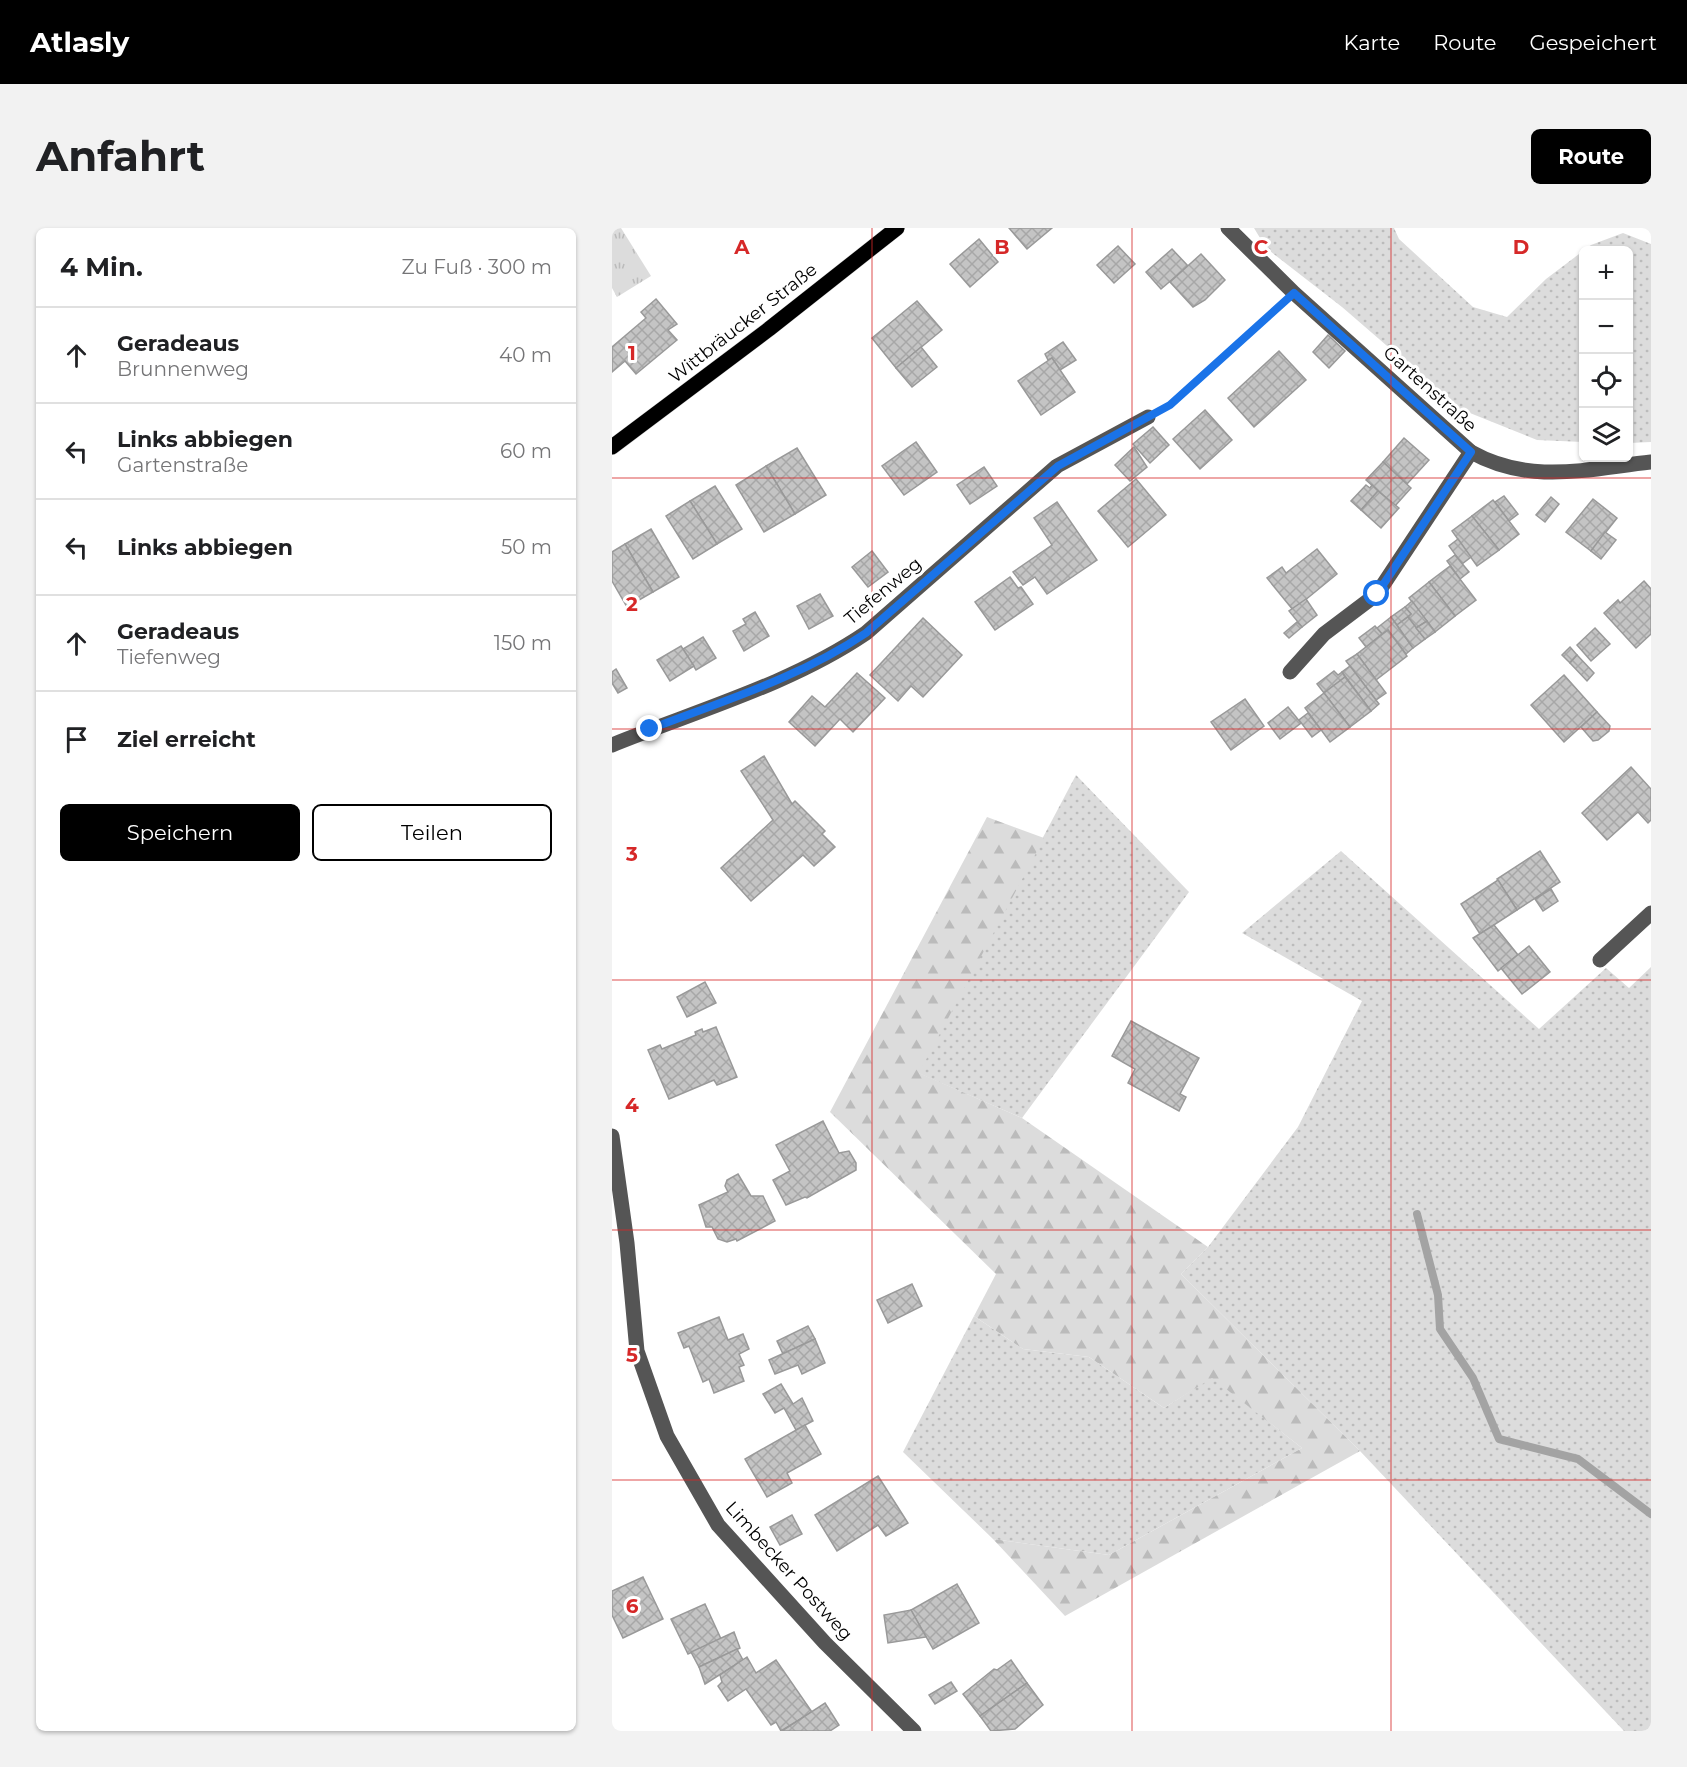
<!DOCTYPE html>
<html lang="de">
<meta charset="utf-8">
<style>
body{margin:0;font-family:Montserrat,sans-serif;background:#f2f2f2;color:#202124}
.controls{position:absolute;right:18px;top:18px;display:grid;overflow:hidden;border-radius:9px;box-shadow:0 2px 4px #0004}
.controls button{width:54px;height:54px;display:grid;place-items:center;padding:0;border:0;border-bottom:2px solid #e0e0e0;background:#fff;color:#202124;font:30px sans-serif}
.stop{position:absolute;width:18px;height:18px;margin:-14px;border:4px solid #1a73e8;border-radius:50%;background:#fff}
.stop.end{background:#1a73e8;border-color:#fff;box-shadow:0 2px 6px #0008}
.list{margin:0;padding:0;list-style:none}
h2{display:flex;justify-content:space-between;align-items:center;height:78px;margin:0;padding:0 24px;font-size:26px}
h2 small{font-size:20px;font-weight:400;color:#757577}
.list li{display:grid;grid-template-columns:39px 1fr auto;gap:18px;align-items:center;box-sizing:border-box;height:96px;padding:0 24px;border-top:2px solid #e0e0e0}
.list b{display:block;font-size:22px;white-space:nowrap}
.list p{margin:0;font-size:20px;white-space:nowrap;color:#757577}
.list em{font-size:20px;font-style:normal;color:#757577}
.actions{display:flex;gap:12px;padding:18px 24px}
.actions a{flex:1;padding:14px 0;border:2px solid #000;border-radius:9px;text-align:center;font-size:21px;color:#000}
.actions .main{background:#000;color:#fff}
.icon{flex:none;width:33px;height:33px;fill:none;stroke:currentColor;stroke-width:2;stroke-linecap:round;stroke-linejoin:round}
.map{position:relative;flex:none;width:1039px;height:1503px;overflow:hidden;border-radius:9px}
header{display:flex;align-items:center;gap:36px;box-sizing:border-box;height:84px;padding:0 30px;background:#000;color:#fff}
header strong{font-size:28px}
nav{display:flex;gap:33px;margin-inline-start:auto;font-size:21px}
.intro{display:flex;align-items:center;justify-content:space-between;box-sizing:border-box;height:144px;padding:0 36px}
h1{margin:0;font-size:42px}
.button{padding:15px 27px;border-radius:9px;background:#000;color:#fff;font-size:21px;font-weight:700}
main{display:flex;gap:36px;padding:0 36px}
aside{flex:1;background:#fff;border-radius:9px;box-shadow:0 2px 4px #0004}
.map>svg:first-child{display:block}
.grass{fill:url(#grass-dots)}
.forest{fill:url(#forest-firs)}
.park{fill:url(#park-tufts)}
.lines{fill:none;stroke-linecap:round;stroke-linejoin:round}
.stream{stroke:#a3a3a3;stroke-width:8}
.building{fill:url(#building-cross-hatch);stroke:#999;stroke-width:1.5}
.major-casing{stroke:#dbdbdb;stroke-width:16}
.path{stroke:#777;stroke-width:4;stroke-dasharray:1.5 3;stroke-linecap:butt}
.minor{stroke:#555;stroke-width:15}
.major{stroke:#000;stroke-width:15}
.route{stroke:#1a73e8;stroke-width:8}
.grid{fill:none;stroke:#d62828;stroke-width:1.5;stroke-opacity:0.55}
.labels{text-anchor:middle;dominant-baseline:central;stroke-width:6;stroke-linejoin:round;paint-order:stroke}
.street-label{font-size:18px;fill:#000;stroke:#fff}
.grid-label{font-size:20px;text-anchor:middle;font-weight:bold;fill:#d62828;stroke:#fff;stroke-width:6;stroke-linejoin:round;paint-order:stroke}
</style>
<header>
<strong>Atlasly</strong>
<nav><a>Karte</a><a>Route</a><a>Gespeichert</a></nav>
</header>
<div class="intro"><h1>Anfahrt</h1><a class="button">Route</a></div>
<main>
<aside>
<h2>4 Min.<small>Zu Fuß · 300 m</small></h2>
<ul class="list">
<li><svg class="icon" aria-label="ahead" viewBox="0 0 24 24"><path d="M12 20V5M6 11l6-6 6 6"/></svg><div><b>Geradeaus</b><p>Brunnenweg</p></div><em>40 m</em></li>
<li><svg class="icon" aria-label="left" viewBox="0 0 24 24"><path d="M17 20v-9H6M10 6l-5 5 5 5"/></svg><div><b>Links abbiegen</b><p>Gartenstraße</p></div><em>60 m</em></li>
<li><svg class="icon" aria-label="left" viewBox="0 0 24 24"><path d="M17 20v-9H6M10 6l-5 5 5 5"/></svg><div><b>Links abbiegen</b></div><em>50 m</em></li>
<li><svg class="icon" aria-label="ahead" viewBox="0 0 24 24"><path d="M12 20V5M6 11l6-6 6 6"/></svg><div><b>Geradeaus</b><p>Tiefenweg</p></div><em>150 m</em></li>
<li><svg class="icon" aria-label="arrive" viewBox="0 0 24 24"><path d="M6 21V4h12l-3 4 3 4H6"/></svg><div><b>Ziel erreicht</b></div></li>
</ul>
<div class="actions"><a class="main">Speichern</a><a>Teilen</a></div>
</aside>
<div class="map">
<svg width="1039" height="1503" viewBox="0 0 1039 1503">
<defs>
<pattern id="grass-dots" width="8" height="8" patternUnits="userSpaceOnUse" patternTransform="scale(1.5)"><rect width="8" height="8" fill="#dcdcdc"/><path d="M2 2h.1M6 6h.1" fill="none" stroke="#bbb" stroke-width="1.8" stroke-linecap="round"/></pattern>
<pattern id="forest-firs" width="22" height="20" patternUnits="userSpaceOnUse" patternTransform="scale(1.5)"><rect width="22" height="20" fill="#dcdcdc"/><path d="M5 1l3.5 6h-7zM16 11l3.5 6h-7z" fill="#bbb"/></pattern>
<pattern id="park-tufts" width="24" height="20" patternUnits="userSpaceOnUse" patternTransform="scale(1.5)"><rect width="24" height="20" fill="#dcdcdc"/><path d="M3 7l-1-3M5 7V3M7 7l1-3M15 17l-1-3M17 17v-4M19 17l1-3" fill="none" stroke="#bbb"/></pattern>
<pattern id="building-cross-hatch" width="8" height="8" patternUnits="userSpaceOnUse" patternTransform="scale(1.5)"><rect width="8" height="8" fill="#c4c4c4"/><path d="M0 0l8 8M0 8l8-8" fill="none" stroke="#a7a7a7"/></pattern>
</defs>
<rect width="100%" height="100%" fill="#fff"/>
<!-- grass -->
<g class="grass">
<path d="M642 0H782L787 11 861 79 895 89 934 51 979 17 1011 5 1039 16V214L1017 215V22H972L971 214 925 212 848 181 730 79 654 20Z"/>
<path d="M464 547 577 664 410 890 306 845Z"/>
<path d="M729 623 927 801 994 740 1017 760 1039 739V1503H1012L748 1223 569 1046 596 1019 686 899 750 773 630 705Z"/>
<path d="M362 1088 411 1121 477 1129 552 1180 600 1149 690 1220 497 1327 381 1311 291 1224Z"/>
</g>
<!-- forest -->
<path class="forest" d="M375 589 432 610 307 845 410 890 596 1019 569 1046 748 1223 453 1388 381 1311 497 1327 690 1220 600 1150 552 1180 477 1129 411 1121 362 1088 384 1046 218 884Z"/>
<!-- park -->
<path class="park" d="M0 0H9L39 48 5 69 0 60Z"/>
<g class="lines">
<!-- stream -->
<path class="stream" d="M805 986 826 1067 828 1101 861 1150 887 1211 966 1231 1039 1286"/>
</g>
<!-- building -->
<g class="building">
<path d="M397 0H440L415 21Z"/>
<path d="M367 11 386 34 358 59 338 36Z"/>
<path d="M506 18 523 36 502 55 485 37Z"/>
<path d="M560 21 576 38 549 61 534 44Z"/>
<path d="M589 26 613 52 593 72 581 79 558 54Z"/>
<path d="M44 71 65 96 56 102 65 112 24 146 13 133 0 144V119L34 90 29 84Z"/>
<path d="M305 73 330 102 284 140 260 110Z"/>
<path d="M716 107 733 123 717 140 701 124Z"/>
<path d="M451 114 464 132 448 142 440 130 436 132 433 126Z"/>
<path d="M309 119 325 139 300 159 284 140Z"/>
<path d="M667 123 694 152 642 199 616 170Z"/>
<path d="M440 130 463 164 429 187 406 153Z"/>
<path d="M593 182 620 212 588 241 561 211Z"/>
<path d="M541 199 557 217 538 235 521 216Z"/>
<path d="M792 210 817 232 795 256 771 234Z"/>
<path d="M304 214 325 244 292 267 270 238Z"/>
<path d="M522 219 535 239 518 253 503 237Z"/>
<path d="M185 220 214 267 183 286 154 238Z"/>
<path d="M771 234 799 260 783 278 754 252Z"/>
<path d="M154 238 183 286 152 304 124 257Z"/>
<path d="M372 239 385 258 358 276 345 257Z"/>
<path d="M524 251 554 287 516 319 486 283Z"/>
<path d="M754 257 758 260 760 257 766 263 749 282 739 273Z"/>
<path d="M103 258 130 301 105 316 78 273Z"/>
<path d="M766 263 787 280 769 300 749 282Z"/>
<path d="M892 268 906 286 897 293 883 274Z"/>
<path d="M939 269 947 276 933 294 924 287Z"/>
<path d="M981 271 1005 290 979 323 954 304Z"/>
<path d="M881 272 907 306 887 322 860 288Z"/>
<path d="M78 273 105 316 81 331 54 288Z"/>
<path d="M445 274 485 332 435 366 423 349 411 357 401 344 440 317 422 290Z"/>
<path d="M860 288 887 322 865 338 840 303Z"/>
<path d="M39 301 67 349 41 364 13 316Z"/>
<path d="M993 304 1004 312 989 331 979 323Z"/>
<path d="M846 311 859 329 850 336 837 318Z"/>
<path d="M13 316 41 364 15 379 0 353V324Z"/>
<path d="M705 321 725 346 681 382 655 350 670 339 674 345Z"/>
<path d="M260 323 276 344 256 359 240 339Z"/>
<path d="M843 327 857 344 848 351 835 333Z"/>
<path d="M838 338 864 372 843 388 817 354Z"/>
<path d="M398 349 406 360 409 359 421 376 383 402 363 374Z"/>
<path d="M1032 353 1039 361V406L1024 420 992 385 1006 372 1008 375Z"/>
<path d="M817 354 843 388 823 404 797 370Z"/>
<path d="M208 366 221 388 197 401 185 378Z"/>
<path d="M694 371 705 387 690 399 677 383Z"/>
<path d="M800 373 815 393 804 400 796 389 799 386 793 379Z"/>
<path d="M793 379 799 386 785 397 779 389Z"/>
<path d="M143 384 157 408 132 423 121 403 134 396 131 391Z"/>
<path d="M779 389 801 420 794 426 776 402 770 406 765 400Z"/>
<path d="M796 389 813 411 801 420 785 397Z"/>
<path d="M311 390 350 427 311 469 299 458 286 473 258 447Z"/>
<path d="M815 393 823 404 813 411 804 400Z"/>
<path d="M685 394 690 399 677 410 672 405Z"/>
<path d="M763 398 770 406 754 419 747 410Z"/>
<path d="M983 400 998 416 979 433 965 417Z"/>
<path d="M776 402 795 428 764 452 745 426Z"/>
<path d="M91 409 104 430 84 442 71 421Z"/>
<path d="M69 418 82 438 58 453 45 432Z"/>
<path d="M958 419 965 427 958 435 950 427Z"/>
<path d="M745 426 774 465 764 472 734 433Z"/>
<path d="M965 427 982 445 975 453 958 435Z"/>
<path d="M738 438 767 476 759 483 730 444Z"/>
<path d="M4 441 15 460 6 465 0 455V444Z"/>
<path d="M722 443 726 447 730 444 733 449 712 465 705 456Z"/>
<path d="M245 445 273 470 241 504 228 491 203 518 177 494 200 468 213 479Z"/>
<path d="M952 447 985 484 952 514 919 477Z"/>
<path d="M733 449 759 483 738 499 712 465Z"/>
<path d="M712 465 738 499 718 514 693 480Z"/>
<path d="M633 471 652 498 619 522 599 494Z"/>
<path d="M676 479 689 495 668 511 656 495Z"/>
<path d="M985 484 998 498 997 503 986 512 981 513 969 499Z"/>
<path d="M696 485 709 502 700 509 687 492Z"/>
<path d="M152 528 180 576 183 573 213 603 210 606 223 619 202 638 191 627 139 673 109 640 161 592 129 543Z"/>
<path d="M1019 539 1039 561V592L1036 595 1026 584 995 612 970 585Z"/>
<path d="M928 623 948 654 905 682 885 651Z"/>
<path d="M886 652 905 682 868 706 849 676Z"/>
<path d="M939 661 946 673 931 683 923 671Z"/>
<path d="M882 697 906 727 886 743 861 710Z"/>
<path d="M917 718 938 744 910 766 889 740Z"/>
<path d="M93 754 104 775 75 789 65 769Z"/>
<path d="M519 793 587 830 568 866 574 869 567 883 516 855 523 841 500 828Z"/>
<path d="M104 799 125 849 105 857 102 852 57 871 36 822 48 817 50 821 84 807 83 804 90 801 91 804Z"/>
<path d="M211 893 227 925 237 923 244 935V942L195 970 193 969 174 977 161 952 178 943 164 917Z"/>
<path d="M126 946 139 968H151L163 993 125 1013 124 1011 115 1014 106 1011 100 999H94L87 977 116 964 113 958 115 952Z"/>
<path d="M300 1056 310 1078 276 1095 265 1072Z"/>
<path d="M107 1089 116 1112 131 1106 137 1121 127 1126 132 1137 127 1139 132 1153 102 1165 97 1151 91 1154 77 1118 72 1120 66 1105Z"/>
<path d="M196 1098 203 1111 171 1126 165 1113Z"/>
<path d="M203 1111 213 1135 190 1146 186 1137 163 1146 157 1132Z"/>
<path d="M169 1156 181 1176 190 1170 201 1193 184 1202 172 1180 163 1185 151 1166Z"/>
<path d="M193 1197 209 1226 175 1245 180 1255 155 1269 133 1231Z"/>
<path d="M266 1248 296 1295 274 1308 266 1297 225 1323 203 1287Z"/>
<path d="M180 1287 190 1306 168 1317 158 1299Z"/>
<path d="M31 1349 51 1391 11 1410 0 1387V1363Z"/>
<path d="M345 1356 367 1395 321 1421 299 1382Z"/>
<path d="M93 1376 109 1411 76 1426 59 1391Z"/>
<path d="M299 1382 314 1409 276 1415 272 1387Z"/>
<path d="M122 1404 128 1420 87 1439 79 1424Z"/>
<path d="M125 1421 131 1432 93 1456 87 1439Z"/>
<path d="M135 1429 144 1445 164 1432 200 1484 169 1503 164 1494 159 1497 134 1461 116 1473 106 1458 110 1454 108 1447Z"/>
<path d="M399 1432 415 1455 368 1488 351 1466 382 1441 385 1442Z"/>
<path d="M339 1454 345 1463 323 1476 317 1467Z"/>
<path d="M415 1455 431 1477 403 1501 379 1503 368 1488Z"/>
<path d="M213 1475 227 1497 218 1503H170Z"/>
</g>
<g class="lines">
<!-- major casing -->
<g class="major-casing">
<path id="major" d="M0 219 157 101 285 0"/>
</g>
<!-- path -->
<path class="path" d="M553 180 668 77"/>
<!-- minor -->
<g class="minor">
<path d="M616 0 682 65 859 224C918 257 975 241 1039 234"/>
<path d="M678 444 712 406 765 366 859 224"/>
<path d="M0 517C84 483 179 456 254 405L445 238 536 189"/>
<path d="M988 732 1039 685"/>
<path d="M0 908 15 1015 25 1123 55 1208 106 1297 213 1415 302 1503"/>
</g>
<!-- major -->
<use href="#major" class="major"/>
</g>
<g class="lines">
<!-- route -->
<path class="route" d="M38 501C111 473 189 449 254 405L446 238 558 177 682 65 859 224 765 366"/>
</g>
<!-- grid -->
<path class="grid" d="M260 0V1503M520 0V1503M779 0V1503M0 250H1039M0 501H1039M0 752H1039M0 1002H1039M0 1252H1039"/>
<g class="labels">
<!-- street labels -->
<g class="street-label">
<text transform="translate(131 95) rotate(-38)">Wittbräucker Straße</text>
<text transform="translate(818 161) rotate(42)">Gartenstraße</text>
<text transform="translate(271 363) rotate(-40)">Tiefenweg</text>
<text transform="translate(177 1343) rotate(48)">Limbecker Postweg</text>
</g>
</g>
<g class="grid-label">
<text x="130" y="26">A</text>
<text x="390" y="26">B</text>
<text x="649" y="26">C</text>
<text x="909" y="26">D</text>
<text x="20" y="132">1</text>
<text x="20" y="383">2</text>
<text x="20" y="633">3</text>
<text x="20" y="884">4</text>
<text x="20" y="1134">5</text>
<text x="20" y="1385">6</text>
</g>
</svg>
<div class="controls">
<button>+</button>
<button>−</button>
<button><svg class="icon" aria-label="locate" viewBox="0 0 24 24"><circle cx="12" cy="12" r="6"/><path d="M12 2v4M12 18v4M2 12h4M18 12h4"/></svg></button>
<button><svg class="icon" aria-label="layers" viewBox="0 0 24 24"><path d="M12 4l9 5-9 5-9-5zM3 14l9 5 9-5"/></svg></button>
</div>
<div class="stop" style="left:765px;top:366px"></div>
<div class="stop end" style="left:38px;top:501px"></div>
</div>
</main>
